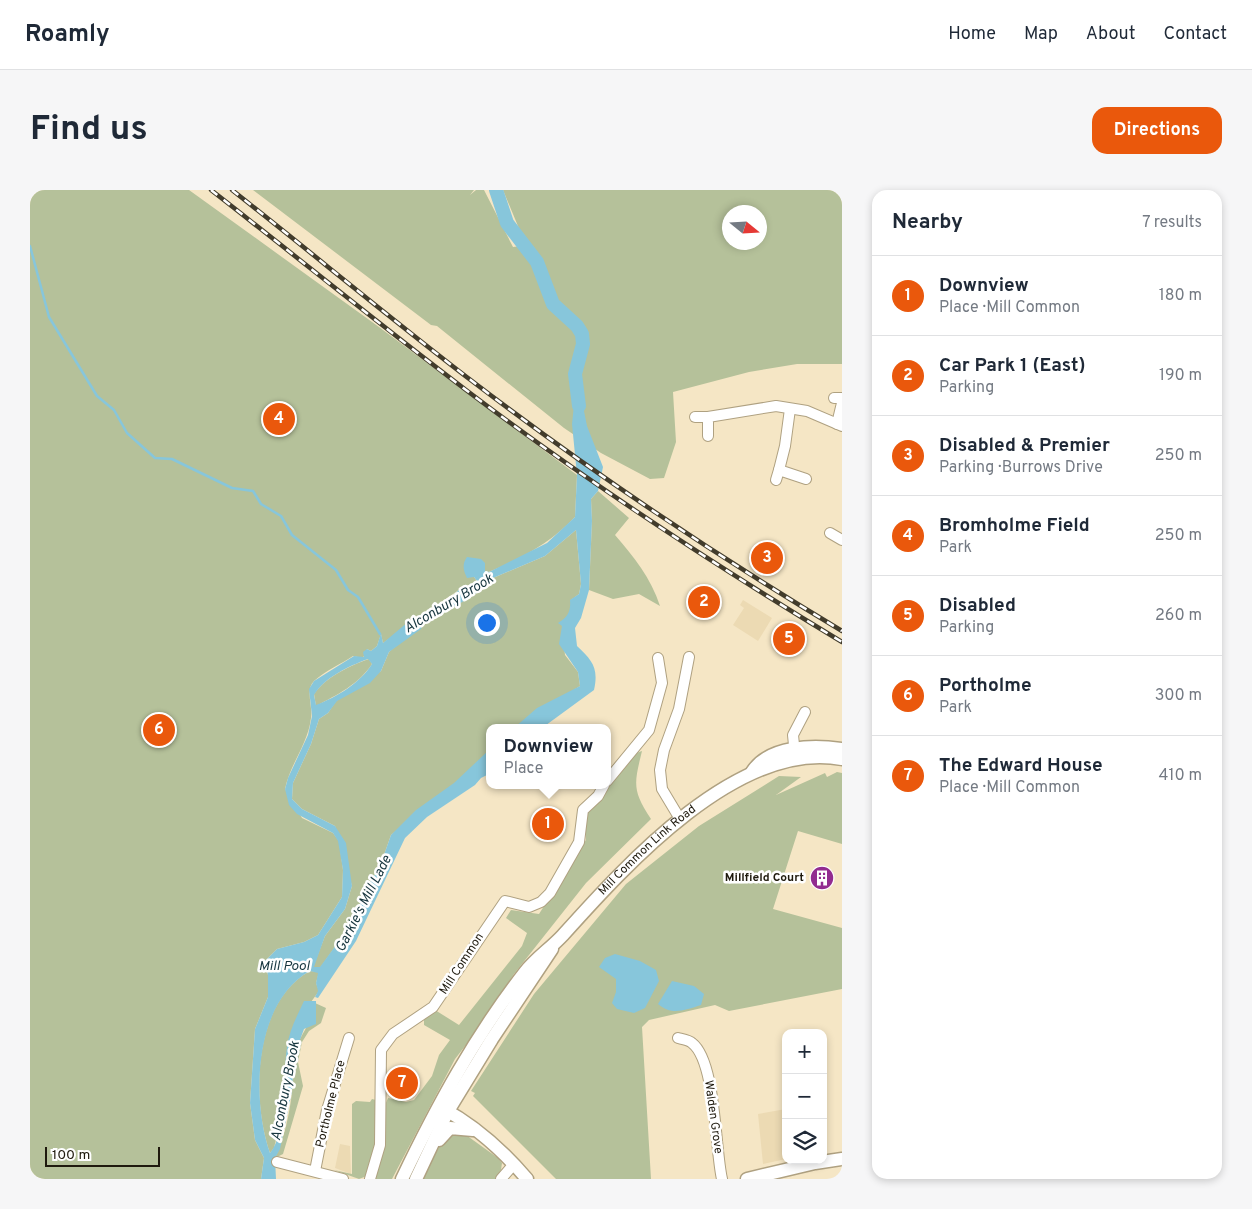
<!DOCTYPE html>
<meta charset="utf-8">
<style>
body{margin:0;font-family:Overpass,sans-serif;background:#f6f6f7;color:#1f2937}
.controls{position:absolute;right:15px;bottom:15px;display:grid;overflow:hidden;border-radius:10px;box-shadow:0 2px 8px #0003}
.controls button{width:45px;height:45px;display:grid;place-items:center;padding:0;border:0;border-bottom:1px solid #e0e1e3;background:#fff;color:#1f2937;font:25px sans-serif}
.compass{position:absolute;left:692px;top:15px;width:45px;height:45px;border-radius:50%;background:#fff;box-shadow:0 2px 8px #0003;rotate:108deg}
.scale{position:absolute;left:15px;bottom:12px;width:115px;box-sizing:border-box;padding-left:5px;border:2px solid #1f1a0e;border-top:0;font-size:14px;line-height:18px;white-space:nowrap;color:#1f1a0e;-webkit-text-stroke:4px #fff;paint-order:stroke}
.you{position:absolute;left:456px;top:432px;width:18px;height:18px;margin:-12px;border:4px solid #fff;border-radius:50%;background:#1a73e8;box-shadow:0 0 0 8px #1a73e833}
.badge{display:grid;place-items:center;width:32px;height:32px;border-radius:50%;background:#ea580c;color:#fff;font-size:16px;font-weight:700}
.pin{position:absolute;translate:-50% -50%;border:2px solid #fff;box-shadow:0 1px 5px #0006}
.popup{position:absolute;left:456px;top:534px;width:125px;height:65px;box-sizing:border-box;display:grid;place-content:center;border-radius:10px;background:#fff;filter:drop-shadow(0 1px 4px #0005);font-size:16px;white-space:nowrap;color:#747a83}
.popup b{font-size:19px;color:#1f2937}
.popup::after{content:'';position:absolute;left:50%;top:100%;margin-left:-10px;border:10px solid transparent;border-top-color:#fff}
.list{margin:0;padding:0;list-style:none}
h2{display:flex;justify-content:space-between;align-items:center;height:65px;margin:0;padding:0 20px;font-size:21px}
h2 small{font-size:16px;font-weight:400;color:#747a83}
.list li{display:grid;grid-template-columns:32px 1fr auto;gap:15px;align-items:center;box-sizing:border-box;height:80px;padding:0 20px;border-top:1px solid #e0e1e3}
.list b{display:block;font-size:19px;white-space:nowrap}
.list p{margin:0;font-size:16px;white-space:nowrap;color:#747a83}
.list em{font-size:16px;font-style:normal;color:#747a83}
.icon{flex:none;width:28px;height:28px;fill:none;stroke:currentColor;stroke-width:2;stroke-linecap:round;stroke-linejoin:round}
.map{position:relative;flex:none;width:812px;height:989px;overflow:hidden;border-radius:15px}
header{display:flex;align-items:center;gap:30px;box-sizing:border-box;height:70px;padding:0 25px;background:#fff;border-bottom:1px solid #e0e1e3}
header strong{font-size:24px}
nav{display:flex;gap:28px;margin-inline-start:auto;font-size:18px}
.intro{display:flex;align-items:center;justify-content:space-between;box-sizing:border-box;height:120px;padding:0 30px}
h1{margin:0;font-size:35px}
.button{padding:12px 22px;border-radius:15px;background:#ea580c;color:#fff;font-size:18px;font-weight:700}
main{display:flex;gap:30px;padding:0 30px}
aside{flex:1;background:#fff;border-radius:15px;box-shadow:0 2px 8px #0003}
.map>svg:first-child{display:block}
.built{fill:#ecdab3}
.green{fill:#b5c19a;fill-rule:evenodd}
.water{fill:#87c6db;fill-rule:evenodd}
.lines{fill:none;stroke-linecap:round;stroke-linejoin:round}
.stream{stroke:#87c6db;stroke-width:2.5}
.river{stroke:#87c6db;stroke-width:14}
.minor-casing{stroke:#afa181;stroke-width:12}
.major-casing{stroke:#afa181;stroke-width:15}
.minor{stroke:#fff;stroke-width:10}
.major{stroke:#fff;stroke-width:12}
.rail-casing{stroke:#423c2c;stroke-width:4.5}
.rail{stroke:#fff;stroke-width:2.5;stroke-dasharray:8;stroke-linecap:butt}
.labels{text-anchor:middle;dominant-baseline:central;stroke-width:5;stroke-linejoin:round;paint-order:stroke}
.street-label{font-size:12px;fill:#1f1a0e;stroke:#fff}
.poi-label{font-size:12px;font-weight:bold;fill:#1f1a0e;stroke:#fff;text-anchor:end}
.water-label{font-size:14px;font-style:italic;fill:#17363f;stroke:#fff}
</style>
<header>
<strong>Roamly</strong>
<nav><a>Home</a><a>Map</a><a>About</a><a>Contact</a></nav>
</header>
<div class="intro"><h1>Find us</h1><a class="button">Directions</a></div>
<main>
<div class="map">
<svg width="812" height="989" viewBox="0 0 812 989">
<rect width="100%" height="100%" fill="#f5e6c5"/>
<!-- built -->
<g class="built">
<path d="M713 410 742 428 728 451 703 435 714 418 710 415Z"/>
<path d="M756 919V969L733 974 728 924Z"/>
<path d="M310 954 320 956 321 984 305 978Z"/>
</g>
<!-- green -->
<g class="green">
<path d="M0 0H159L349 137 547 285 545 327C519 355 481 375 444 387L447 391 437 397H433L353 453 351 444 347 456 341 461 337 459 333 468 323 466C311 474 295 481 284 491 275 500 283 516 281 528 278 554 260 574 255 599L272 628 303 643 309 651 313 680 312 707 288 745 274 752 247 759 234 772 238 785V807L225 839 220 913 225 950 234 968 231 989H0Z"/>
<path d="M223 0H444L440 5 446 0H454L483 57 499 55 490 41 473 0H812V174H767L719 182 643 202 646 252 634 288 620 289 571 263 534 238 407 136 401 135ZM700 22H730V52H700Z"/>
<path d="M568 301 599 328 585 345C604 367 621 388 630 416L609 404 583 409 559 400 562 331 561 309Z"/>
<path d="M546 340 551 394 549 404 541 410V420L532 436 535 465 548 482 550 496 484 538H459V562L433 587 361 645 349 679 338 695 322 733 290 778 283 777 295 746 315 719 322 696 305 636 272 619 262 609 263 593 281 554 289 529 298 523 306 511 351 481 359 462 394 431H399L461 395 463 388 515 366Z"/>
<path d="M339 469 342 474C329 494 307 505 286 516L284 504C296 487 319 476 339 469Z"/>
<path d="M612 561C604 594 602 600 621 629L556 693 484 784 442 847 425 869 362 989H344L342 984 329 989 304 980 322 984V914L326 911 340 912 342 909 346 910 347 919 355 915 358 908 376 912 384 910 402 886 409 865 420 850 394 835V830L405 820 429 835 492 756 497 743 476 728 481 720 509 724 556 650 555 624C561 619 568 614 572 608 584 591 591 567 612 561Z"/>
<path d="M807 582 812 583V654L768 641 743 719 812 738V799L699 821 685 815 619 830 612 837 621 989H526L443 906 445 903 441 901 504 804 596 694 669 636 749 586 771 587 746 605 795 583 797 587Z"/>
<path d="M280 781 289 782 286 793 289 801 281 812 275 811 252 925 244 958 240 963C221 909 223 812 280 781Z"/>
<path d="M285 813 296 818 291 833 279 841 272 852 268 872 273 896 253 964 245 968C254 949 260 923 262 901 264 890 261 877 264 866 267 847 284 832 285 813Z"/>
<path d="M423 941 436 945 468 968 472 973 471 980 465 989H393C401 970 408 955 423 941Z"/>
</g>
<!-- water -->
<g class="water">
<path d="M547 186 557 236 573 277 568 301 561 309 562 331 559 400 551 428 545 438 547 456C562 470 569 478 564 500L512 538H484L507 518 550 496 548 482 529 454 532 436 528 433C538 427 541 421 540 410L549 404 551 394 546 340 515 366 463 388C458 400 413 422 399 431H394L391 439 359 462 351 481 340 493 307 511 298 523 289 529 281 554 263 593 262 609 272 619 305 636 316 653 322 696 315 719 295 746 284 777H290L322 733 338 695 349 679 361 645 386 620 424 593 459 560V584L451 588 445 595 397 627 375 648 326 751 288 808 285 807 288 801 286 793 288 783 280 781C224 812 221 909 240 963 257 944 253 882 257 857 259 841 267 826 274 811H286V834L274 839 264 866 262 901 250 959 245 968 246 989H231L234 968 225 950 220 913 225 839 238 807V785L234 772 247 759 274 752 288 745 312 707 313 680 308 651 303 643 267 624 259 615 255 599 258 588 278 545 282 526 279 499 284 491 324 466 334 467 333 462 337 459 341 461 347 456 351 443 353 453 378 432 419 409 433 396 437 397 447 391 444 387 437 388C433 380 432 374 437 367L451 369 455 373V381L459 382 517 353 545 327 547 285 542 234ZM338 469 342 474C330 493 307 507 286 515L284 505C295 487 319 476 338 469Z"/>
<path d="M585 764 610 771 626 780 629 791 615 818 604 823 587 819 582 813 586 802V789L569 777 575 768Z"/>
<path d="M642 791 664 796 674 804 671 815C655 820 642 826 628 814Z"/>
</g>
<g class="lines">
<!-- stream -->
<path class="stream" d="M0 56 19 127 67 206 84 220 97 243 125 268 142 269 202 298 223 301 231 314 251 326 262 345 306 380 318 400 328 407 350 444"/>
<!-- river -->
<path class="river" d="M466 0 477 33 507 72 523 114 547 136 552 144 553 154 545 184 549 216"/>
<!-- minor casing -->
<g class="minor-casing">
<g id="minor">
<path d="M804 208H812"/>
<path d="M760 219 755 256 749 280 776 289"/>
<path d="M665 227H678"/>
<path d="M807 234 812 213"/>
<path d="M678 246V227L746 216 777 221 812 236"/>
<path d="M746 290 749 280"/>
<path d="M800 343 812 350"/>
<path d="M765 565 763 545 775 522"/>
<path d="M577 591 619 540 632 493 628 468"/>
<path d="M650 629 632 599 630 580 634 560 649 519 659 467"/>
<path d="M648 848C652 849 659 850 662 853 686 871 685 960 692 989"/>
<path d="M247 972 313 989"/>
<path d="M285 981 297 920 319 848"/>
<path d="M340 989 350 955 351 860 363 844 403 817 475 711 499 717 511 712 520 703 549 652 553 620 568 606 574 595"/>
<path d="M471 989 484 974"/>
</g>
</g>
<!-- major casing -->
<g class="major-casing">
<g id="major">
<path d="M722 582C739 555 784 555 812 559"/>
<path d="M412 918C444 935 474 962 497 989"/>
<path d="M409 950 420 938 443 940"/>
<path id="s1" d="M372 989C407 916 445 846 495 782 506 768 521 758 533 745 595 676 709 549 812 569"/>
<path d="M386 989 418 921 462 849 522 759"/>
<path d="M717 989 785 973 812 969"/>
</g>
</g>
<!-- minor -->
<use href="#minor" class="minor"/>
<!-- major -->
<use href="#major" class="major"/>
<!-- rail casing -->
<g class="rail-casing">
<g id="rail">
<path d="M181 0C266 66 350 135 436 200 556 291 683 374 812 452"/>
<path d="M202 0C282 63 361 129 442 191 561 282 684 364 812 441"/>
</g>
</g>
<!-- rail -->
<use href="#rail" class="rail"/>
</g>
<!-- icons -->
<defs>
<g id="building-disc" transform="scale(1.25)"><circle r="9.5" fill="#922b90" stroke="#fff"/><path d="M-4-6H4V6H1V3H-1V6H-4ZM-2.5-4.3h1.7v1.8h-1.7ZM.8-4.3h1.7v1.8H.8ZM-2.5-1h1.7V.8h-1.7ZM.8-1h1.7V.8H.8Z" fill="#fff"/></g>
</defs>
<g fill-rule="evenodd">
<use href="#building-disc" x="792" y="688"/>
</g>
<g class="labels">
<!-- street labels -->
<g class="street-label">
<text stroke="none"><textPath href="#s1" startOffset="414">Mill Common Link Road</textPath></text>
<text transform="translate(432 774) rotate(-57)">Mill Common</text>
<text transform="translate(301 914) rotate(-76)">Portholme Place</text>
<text transform="translate(683 927) rotate(82)">Walden Grove</text>
</g>
<!-- poi labels -->
<g class="poi-label">
<text x="774" y="688">Millfield Court</text>
</g>
<!-- water labels -->
<g class="water-label">
<text transform="translate(419 414) rotate(-31)">Alconbury Brook</text>
<text transform="translate(334 714) rotate(-63)">Garkie's Mill Lade</text>
<text x="254" y="776">Mill Pool</text>
<text transform="translate(256 901) rotate(-79)">Alconbury Brook</text>
</g>
</g>
</svg>
<div class="controls">
<button>+</button>
<button>−</button>
<button><svg class="icon" aria-label="layers" viewBox="0 0 24 24"><path d="M12 4l9 5-9 5-9-5zM3 14l9 5 9-5"/></svg></button>
</div>
<svg class="compass" viewBox="-18 -18 36 36"><path d="M0-13l5 13h-10z" fill="#e53935"/><path d="M0 13l5-13h-10z" fill="#747a83"/></svg>
<div class="scale">100 m</div>
<div class="you"></div>
<div class="pin badge" style="left:518px;top:634px">1</div>
<div class="popup"><b>Downview</b>Place</div>
<div class="pin badge" style="left:674px;top:412px">2</div>
<div class="pin badge" style="left:737px;top:368px">3</div>
<div class="pin badge" style="left:249px;top:229px">4</div>
<div class="pin badge" style="left:759px;top:449px">5</div>
<div class="pin badge" style="left:129px;top:540px">6</div>
<div class="pin badge" style="left:372px;top:893px">7</div>
</div>
<aside>
<h2>Nearby<small>7 results</small></h2>
<ul class="list">
<li><span class="badge">1</span><div><b>Downview</b><p>Place · Mill Common</p></div><em>180 m</em></li>
<li><span class="badge">2</span><div><b>Car Park 1 (East)</b><p>Parking</p></div><em>190 m</em></li>
<li><span class="badge">3</span><div><b>Disabled &amp; Premier</b><p>Parking · Burrows Drive</p></div><em>250 m</em></li>
<li><span class="badge">4</span><div><b>Bromholme Field</b><p>Park</p></div><em>250 m</em></li>
<li><span class="badge">5</span><div><b>Disabled</b><p>Parking</p></div><em>260 m</em></li>
<li><span class="badge">6</span><div><b>Portholme</b><p>Park</p></div><em>300 m</em></li>
<li><span class="badge">7</span><div><b>The Edward House</b><p>Place · Mill Common</p></div><em>410 m</em></li>
</ul>
</aside>
</main>
